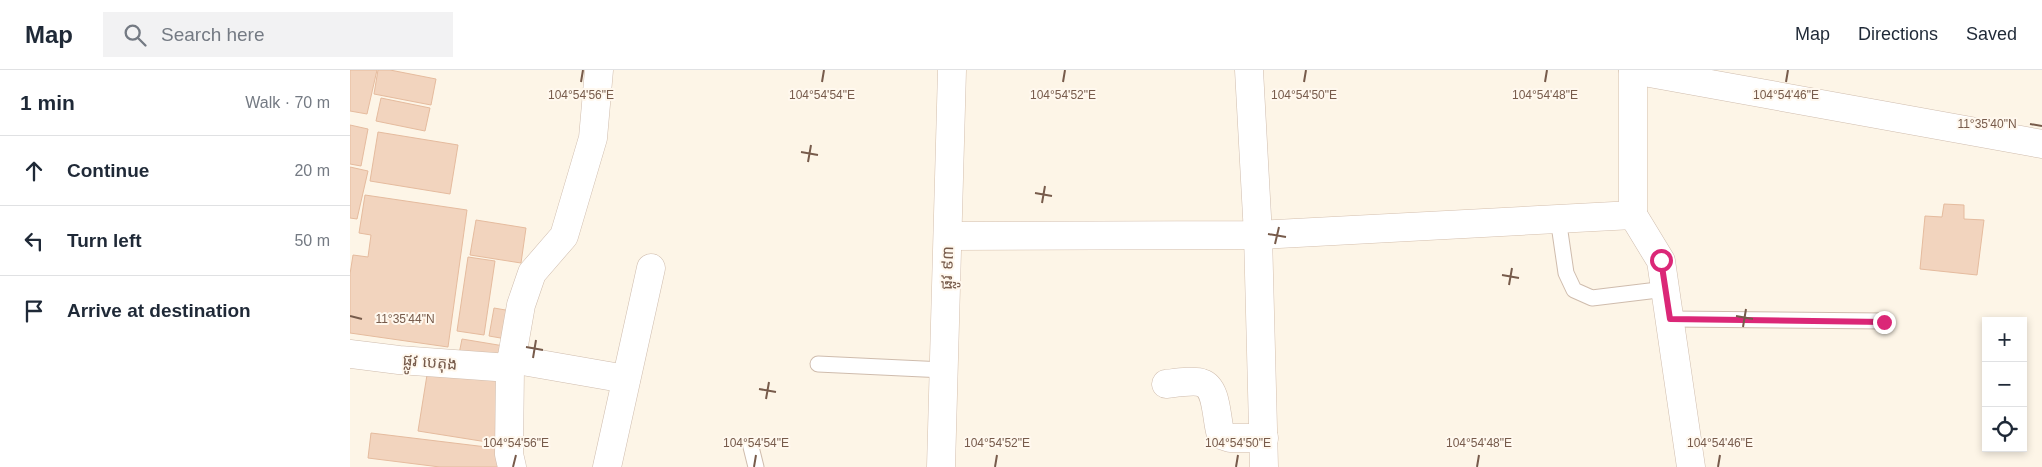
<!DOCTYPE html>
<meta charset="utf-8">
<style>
body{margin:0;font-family:Arial,"Noto Sans Khmer",sans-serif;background:#f2f2f3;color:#1f2937}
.controls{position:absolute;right:15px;bottom:15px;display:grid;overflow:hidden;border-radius:0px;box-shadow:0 2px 8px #0003}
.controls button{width:45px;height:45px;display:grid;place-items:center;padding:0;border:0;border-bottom:1px solid #e0e1e3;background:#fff;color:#1f2937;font:25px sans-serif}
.stop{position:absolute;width:15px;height:15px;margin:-11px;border:4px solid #db2777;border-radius:50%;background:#fff}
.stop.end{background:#db2777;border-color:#fff;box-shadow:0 1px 5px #0008}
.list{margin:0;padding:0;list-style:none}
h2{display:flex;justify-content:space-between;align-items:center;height:65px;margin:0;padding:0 20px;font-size:21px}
h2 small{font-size:16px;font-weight:400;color:#747a83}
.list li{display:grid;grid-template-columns:32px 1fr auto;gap:15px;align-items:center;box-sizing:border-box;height:70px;padding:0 20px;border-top:1px solid #e0e1e3}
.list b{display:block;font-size:19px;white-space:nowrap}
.list em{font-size:16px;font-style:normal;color:#747a83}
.icon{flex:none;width:28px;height:28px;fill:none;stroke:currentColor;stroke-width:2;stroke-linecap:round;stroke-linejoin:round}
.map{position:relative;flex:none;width:1692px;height:397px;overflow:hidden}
header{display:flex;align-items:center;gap:30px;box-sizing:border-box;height:70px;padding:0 25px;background:#fff;border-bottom:1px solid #e0e1e3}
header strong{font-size:24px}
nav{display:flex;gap:28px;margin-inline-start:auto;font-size:18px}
.search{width:350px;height:45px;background:#f2f2f3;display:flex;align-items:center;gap:12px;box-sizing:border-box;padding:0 18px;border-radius:0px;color:#747a83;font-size:19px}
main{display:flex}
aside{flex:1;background:#fff}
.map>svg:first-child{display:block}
.building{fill:#f2d4be;stroke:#e5bb9e}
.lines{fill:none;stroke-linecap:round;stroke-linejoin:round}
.lane-casing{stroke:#cfbcad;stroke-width:17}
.street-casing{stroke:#cfbcad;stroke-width:29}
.secondary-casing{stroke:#d4bfad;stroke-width:29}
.lane{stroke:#fff;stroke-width:15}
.street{stroke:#fff;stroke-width:28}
.secondary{stroke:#fff;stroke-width:28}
.route{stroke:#db2777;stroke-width:6}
.ticks{fill:none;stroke:#775b4b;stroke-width:2}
.labels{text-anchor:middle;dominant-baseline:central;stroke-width:4;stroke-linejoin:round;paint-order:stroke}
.street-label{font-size:16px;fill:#775b4b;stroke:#fff8ee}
.ticks-label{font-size:12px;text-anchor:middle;fill:#775b4b;stroke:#fff8ee;stroke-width:4;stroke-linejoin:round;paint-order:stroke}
</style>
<header>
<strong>Map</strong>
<div class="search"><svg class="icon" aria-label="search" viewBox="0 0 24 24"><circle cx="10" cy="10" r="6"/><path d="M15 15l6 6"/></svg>Search here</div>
<nav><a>Map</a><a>Directions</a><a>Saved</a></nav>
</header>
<main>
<aside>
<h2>1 min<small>Walk · 70 m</small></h2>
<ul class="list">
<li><svg class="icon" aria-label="ahead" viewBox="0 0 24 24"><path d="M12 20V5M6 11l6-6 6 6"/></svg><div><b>Continue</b></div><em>20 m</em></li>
<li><svg class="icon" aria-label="left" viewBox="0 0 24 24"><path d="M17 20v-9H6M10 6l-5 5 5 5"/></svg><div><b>Turn left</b></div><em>50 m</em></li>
<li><svg class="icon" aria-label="arrive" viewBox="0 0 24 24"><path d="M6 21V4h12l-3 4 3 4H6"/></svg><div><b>Arrive at destination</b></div></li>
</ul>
</aside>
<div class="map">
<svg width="1692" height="397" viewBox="0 0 1692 397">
<rect width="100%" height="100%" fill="#fdf5e7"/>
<!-- building -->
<g class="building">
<path d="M0 0H27L17 44 0 41Z"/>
<path d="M28 0H40L86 9 81 35 24 24Z"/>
<path d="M31 28 80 38 75 61 26 51Z"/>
<path d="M0 55 18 59 11 96 0 94Z"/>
<path d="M28 62 108 75 100 124 20 111Z"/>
<path d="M0 97 18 101 7 149 0 148Z"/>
<path d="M15 125 117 140 98 277 0 263V204L3 185 18 187 21 165 9 163Z"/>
<path d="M1594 134 1614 135V149L1634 150 1627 205 1570 199 1575 146 1592 147Z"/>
<path d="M126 150 176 158 171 193 120 185Z"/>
<path d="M118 187 145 191 134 265 107 261Z"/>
<path d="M144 238 167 242 162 270 139 266Z"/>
<path d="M112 269 172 279 156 375 68 361 81 280 109 284Z"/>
<path d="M21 363 153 379 151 397H90L18 388Z"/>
</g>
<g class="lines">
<!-- lane casing -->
<g class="lane-casing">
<g id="lane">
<path d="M1208 148 1216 203 1224 220 1242 228 1316 219"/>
<path d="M1320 249 1534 251"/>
<path d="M468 294 594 300"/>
<path d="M401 377 406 397"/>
</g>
</g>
<!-- street casing -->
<g class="street-casing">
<g id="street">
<path d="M899 0 908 165"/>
<path d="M1283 0 1692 74"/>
<path d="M1283 145 1311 191 1341 397"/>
<path d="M0 284 49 290 160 298"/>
<path d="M161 289 276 309"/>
<path d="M816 314C825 313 845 310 852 313 868 318 866 351 871 365L880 368H914"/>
<path d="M162 397 159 384 160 298 171 235 182 203 214 166 243 68 249 0"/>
<path d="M257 397 301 198"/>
</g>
</g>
<!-- secondary casing -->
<g class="secondary-casing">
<g id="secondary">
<path d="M908 165 914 397"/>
<path d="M598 166 908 165 1283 145V0"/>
<path d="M591 397 602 0"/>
</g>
</g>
<!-- lane -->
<use href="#lane" class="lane"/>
<!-- street -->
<use href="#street" class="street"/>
<!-- secondary -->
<use href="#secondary" class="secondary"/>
</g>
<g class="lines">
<!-- route -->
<path class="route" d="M1311 190 1320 249 1534 252"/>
</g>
<!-- ticks -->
<path class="ticks" d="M231 12 233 0M472 12 474 0M713 12 715 0M954 12 956 0M1195 12 1197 0M1436 12 1438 0M1680 54 1692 56M451 82 468 85M458 92 461 75M685 123 702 126M692 133 695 116M918 164 936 167M925 174 929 157M1152 205 1169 208M1159 215 1162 198M0 246 12 249M1386 246 1403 249M1393 257 1396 239M176 277 193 280M183 288 186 270M409 319 426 322M416 329 419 312M163 397 166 385M404 397 406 385M645 397 647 385M886 397 888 385M1127 397 1129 385M1368 397 1370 385"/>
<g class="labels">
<!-- street labels -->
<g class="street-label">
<text transform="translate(597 198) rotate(-88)">ផ្លូវ ៩៣</text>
<text transform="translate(80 292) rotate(5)">ផ្លូវ បេតុង</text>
</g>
</g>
<g class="ticks-label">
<text x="231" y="29">104°54'56"E</text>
<text x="472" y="29">104°54'54"E</text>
<text x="713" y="29">104°54'52"E</text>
<text x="954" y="29">104°54'50"E</text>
<text x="1195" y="29">104°54'48"E</text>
<text x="1436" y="29">104°54'46"E</text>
<text x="1637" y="58">11°35'40"N</text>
<text x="55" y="253">11°35'44"N</text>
<text x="166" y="377">104°54'56"E</text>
<text x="406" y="377">104°54'54"E</text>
<text x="647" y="377">104°54'52"E</text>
<text x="888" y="377">104°54'50"E</text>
<text x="1129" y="377">104°54'48"E</text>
<text x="1370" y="377">104°54'46"E</text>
</g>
</svg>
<div class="controls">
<button>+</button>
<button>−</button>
<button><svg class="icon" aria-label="locate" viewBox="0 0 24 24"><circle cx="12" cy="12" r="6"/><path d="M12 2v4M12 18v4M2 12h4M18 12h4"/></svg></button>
</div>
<div class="stop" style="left:1311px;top:190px"></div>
<div class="stop end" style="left:1534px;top:252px"></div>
</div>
</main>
